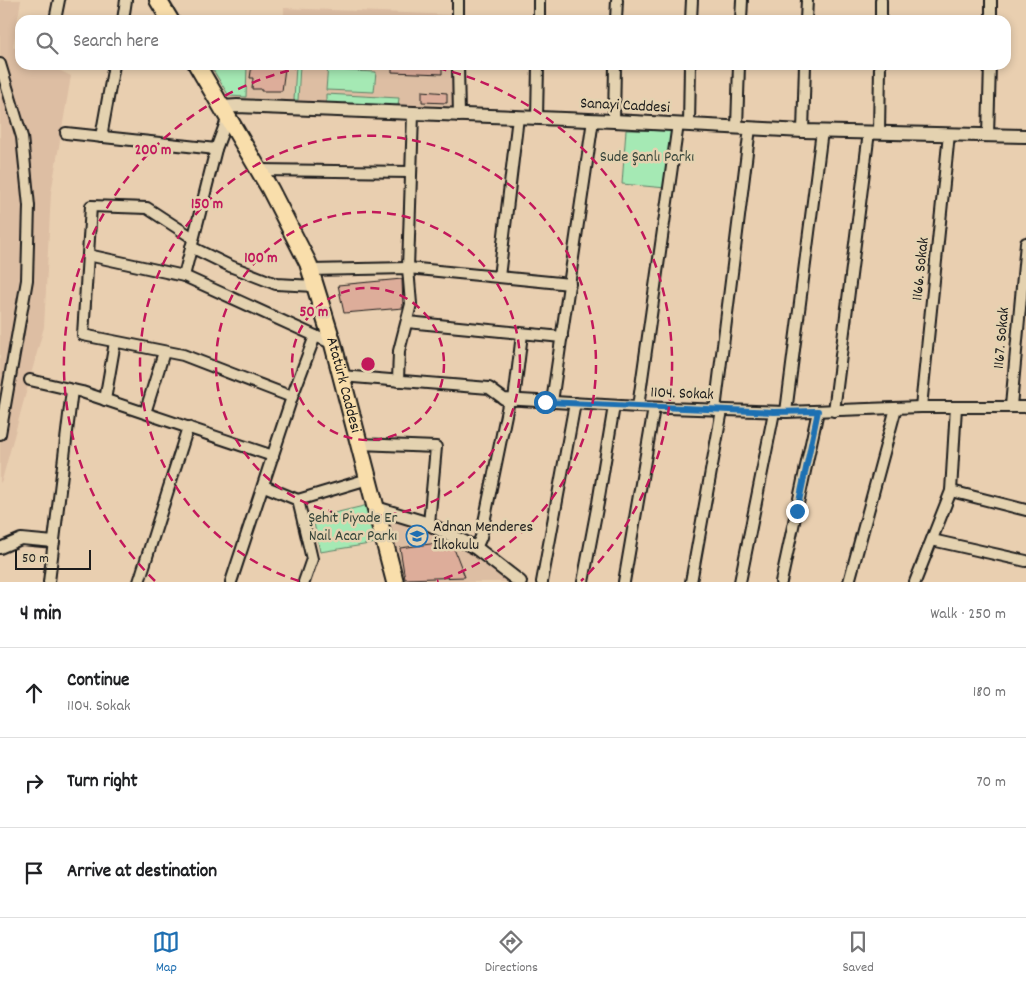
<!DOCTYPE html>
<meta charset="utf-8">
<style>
body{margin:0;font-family:Dekko,sans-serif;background:#f6f6f6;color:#202124}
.scale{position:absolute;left:15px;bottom:12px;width:76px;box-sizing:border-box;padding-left:5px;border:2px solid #1c1c1c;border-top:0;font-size:14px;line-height:18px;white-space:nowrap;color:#1c1c1c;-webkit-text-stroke:4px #e4d2b0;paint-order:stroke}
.stop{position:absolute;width:15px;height:15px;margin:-11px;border:4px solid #1f6fb2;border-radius:50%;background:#fff}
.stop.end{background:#1f6fb2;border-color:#fff;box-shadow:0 1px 5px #0008}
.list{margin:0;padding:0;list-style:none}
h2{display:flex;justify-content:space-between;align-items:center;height:65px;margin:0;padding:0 20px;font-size:21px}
h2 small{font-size:16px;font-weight:400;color:#757577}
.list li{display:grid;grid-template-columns:32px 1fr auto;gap:15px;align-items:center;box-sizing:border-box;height:90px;padding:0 20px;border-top:1px solid #e0e0e0}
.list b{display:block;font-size:19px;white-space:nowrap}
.list p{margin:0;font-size:16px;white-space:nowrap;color:#757577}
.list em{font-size:16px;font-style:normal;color:#757577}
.icon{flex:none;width:28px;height:28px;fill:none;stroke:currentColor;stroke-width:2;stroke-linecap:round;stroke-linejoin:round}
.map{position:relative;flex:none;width:1026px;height:582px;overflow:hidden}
.search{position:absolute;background:#fff;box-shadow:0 2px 8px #0003;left:15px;right:15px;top:15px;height:55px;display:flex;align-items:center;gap:12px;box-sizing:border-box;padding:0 18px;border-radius:15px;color:#757577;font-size:19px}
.sheet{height:335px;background:#fff}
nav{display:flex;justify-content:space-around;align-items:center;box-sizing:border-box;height:70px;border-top:1px solid #e0e0e0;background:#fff;font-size:14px;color:#757577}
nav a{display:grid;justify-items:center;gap:2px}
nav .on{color:#1f6fb2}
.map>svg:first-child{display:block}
.built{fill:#ddbea3}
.green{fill:#a5e9b4;stroke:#608268}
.building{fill:#ddad9a;stroke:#1c1c1c}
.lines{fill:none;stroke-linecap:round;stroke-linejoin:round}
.minor-casing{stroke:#1c1c1c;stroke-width:14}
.tertiary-casing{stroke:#1c1c1c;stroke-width:16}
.primary-casing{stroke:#1c1c1c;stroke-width:20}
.minor{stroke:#e4d2b0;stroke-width:10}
.tertiary{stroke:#e4d2b0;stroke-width:12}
.primary{stroke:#f9deab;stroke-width:16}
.route{stroke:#1f6fb2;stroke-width:6}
.ring{fill:none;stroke:#c2185b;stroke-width:2.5;stroke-dasharray:9 6}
.labels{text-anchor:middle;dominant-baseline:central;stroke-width:5;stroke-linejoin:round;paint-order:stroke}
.street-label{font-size:16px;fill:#1c1c1c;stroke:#e4d2b0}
.park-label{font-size:16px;fill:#37453a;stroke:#e4d2b0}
.poi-label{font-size:16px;fill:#1c1c1c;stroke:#e4d2b0;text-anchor:start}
.centre{fill:#c2185b;stroke:#e4d2b0;stroke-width:2.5}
.ring-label{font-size:15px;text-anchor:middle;font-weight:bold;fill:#c2185b;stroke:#e4d2b0;stroke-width:5;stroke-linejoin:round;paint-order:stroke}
</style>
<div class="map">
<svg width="1026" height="582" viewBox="0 0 1026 582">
<rect width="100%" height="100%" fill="#e9cfb0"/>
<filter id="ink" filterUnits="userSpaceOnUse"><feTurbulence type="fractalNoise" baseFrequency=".02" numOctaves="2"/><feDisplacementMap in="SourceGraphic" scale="10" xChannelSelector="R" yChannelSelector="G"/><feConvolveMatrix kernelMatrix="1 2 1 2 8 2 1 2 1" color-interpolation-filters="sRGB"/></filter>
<g filter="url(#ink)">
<!-- built -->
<g class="built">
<path d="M0 0H21L13 47 20 51V65H49L71 76 51 193 44 327 2 480 0 483Z"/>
<path d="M284 8 453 15V20H284Z"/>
<path d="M209 65H452V109L229 97Z"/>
<path d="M376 508 429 524 520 582H391Z"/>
</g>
<!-- green -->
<g class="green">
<path d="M210 65H247L246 97 229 96Z"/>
<path d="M296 65H300L298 100H294Z"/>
<path d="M328 65H332V70L376 72 374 92 326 90Z"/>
<path d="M326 94 399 98 398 106 326 103Z"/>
<path d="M626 130 674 131 666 188 622 184Z"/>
<path d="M368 505 376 543 320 552 313 518Z"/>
</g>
<!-- building -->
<g class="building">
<path d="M252 65H284V67L285 68 282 91H261V89H252L253 78H250Z"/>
<path d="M392 65H442V74L392 72Z"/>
<path d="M422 91 447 93V103L422 102Z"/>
<path d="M402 279 403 308 344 313 338 285Z"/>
<path d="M446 542 453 546 465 577 405 579 400 548Z"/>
</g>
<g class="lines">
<!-- minor casing -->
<g class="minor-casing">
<g id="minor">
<path d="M458 0V20"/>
<path d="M55 20 59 0"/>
<path d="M123 20 126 0"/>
<path d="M539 20V0"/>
<path d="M616 20 617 0"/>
<path d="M691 20 692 0"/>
<path d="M741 20 742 0"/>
<path d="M806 20 807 0"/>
<path d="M881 20V0"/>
<path d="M991 20V0"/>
<path d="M0 64 22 137 29 206 27 280 0 434"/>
<path d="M458 65 459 116"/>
<path d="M537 118 538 65"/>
<path d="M614 121 615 65"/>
<path d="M689 125 690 65"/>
<path d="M737 127 739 65"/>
<path d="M803 131 805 65"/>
<path d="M66 133 216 149"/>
<path d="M879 133 880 65"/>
<path d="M988 135 990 65"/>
<path d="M101 137 114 65"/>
<path d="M259 170 411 172"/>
<path d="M193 238 147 208 91 206 83 335 183 355 292 397"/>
<path d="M191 247 230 266 276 284 315 286"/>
<path d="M88 255 184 276 333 344"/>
<path d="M310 270 408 268 570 284"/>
<path d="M184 276 216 149 228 117"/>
<path d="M499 277 518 117"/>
<path d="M407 322 562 337"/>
<path d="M341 376 489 388 504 399 638 407 786 412 921 407H1026"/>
<path d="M30 380 82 392 273 456"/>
<path d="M398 381 399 351 411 304 408 268 413 114"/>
<path d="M105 400 115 342"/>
<path d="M514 400 522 334"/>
<path d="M552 402 593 120"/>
<path d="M1011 406 1026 243"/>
<path d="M638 407 678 124"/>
<path d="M921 407 949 134"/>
<path d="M715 410 750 128"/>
<path d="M834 411 869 132"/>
<path d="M786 412 822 131"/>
<path d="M145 413 164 352"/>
<path d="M359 444 436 447 429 524"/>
<path d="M264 486 298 500 368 479"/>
<path d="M951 491 1026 510"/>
<path d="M298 500 312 559 304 582"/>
<path d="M932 540 1026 561"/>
<path d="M0 548 21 539 54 542"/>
<path d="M476 548 481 537 509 400"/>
<path d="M49 582 72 390"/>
<path d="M139 582 188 427"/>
<path d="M231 582 292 397 315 336"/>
<path d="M542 582 575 403"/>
<path d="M583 582 598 503 614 406"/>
<path d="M624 582 654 408"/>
<path d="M691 582 722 410"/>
<path d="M740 582 774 412"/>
<path d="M781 582 818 411"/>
<path d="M849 582 896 408"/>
<path d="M915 582 951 491 956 407"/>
</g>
</g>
<!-- tertiary casing -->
<g class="tertiary-casing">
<g id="tertiary">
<path d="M222 107 237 106 614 121 803 131 1026 136"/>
<path d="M376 508 429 524 476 548 520 582"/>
</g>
</g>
<!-- primary casing -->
<g class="primary-casing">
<g id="primary">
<path d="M158 0 170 20"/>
<path id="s1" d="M197 65 270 189 308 263 333 344 395 582"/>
</g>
</g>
<!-- minor -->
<use href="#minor" class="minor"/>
<!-- tertiary -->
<use href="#tertiary" class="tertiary"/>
<!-- primary -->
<use href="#primary" class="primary"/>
</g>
</g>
<g class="lines" filter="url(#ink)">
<!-- route -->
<path class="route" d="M545 402 774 412 818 411 797 511"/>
</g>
<!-- distance rings -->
<g class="ring">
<circle cx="368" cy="364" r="76"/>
<circle cx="368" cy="364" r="152"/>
<path d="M299 581A228 228 0 1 1 437 581"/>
<path d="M155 581A304 304 0 0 1 313 65M423 65A304 304 0 0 1 581 581"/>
</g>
<!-- icons -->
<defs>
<g id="school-ring" transform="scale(1.125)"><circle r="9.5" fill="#e4d2b0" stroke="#1f6fb2" stroke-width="1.5"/><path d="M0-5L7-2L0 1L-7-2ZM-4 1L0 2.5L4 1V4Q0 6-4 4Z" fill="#1f6fb2"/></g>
</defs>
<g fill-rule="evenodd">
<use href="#school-ring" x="417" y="536"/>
</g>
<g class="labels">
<!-- street labels -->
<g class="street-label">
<text transform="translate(625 106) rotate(3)">Sanayi Caddesi</text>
<text transform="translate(921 269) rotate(-84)">1166. Sokak</text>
<text transform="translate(1002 338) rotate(-85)">1167. Sokak</text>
<text stroke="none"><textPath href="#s1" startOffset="354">Atatürk Caddesi</textPath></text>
<text transform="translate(682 394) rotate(2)">1104. Sokak</text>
</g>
<!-- park labels -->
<g class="park-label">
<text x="647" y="157">Sude Şanlı Parkı</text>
<text x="353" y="518">Şehit Piyade Er<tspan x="353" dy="18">Nail Acar Parkı</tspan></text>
</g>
<!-- poi labels -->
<g class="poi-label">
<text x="433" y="527">Adnan Menderes<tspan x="433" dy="18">İlkokulu</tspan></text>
</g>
</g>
<circle cx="368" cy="364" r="8" class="centre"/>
<g class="ring-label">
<text x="153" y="154">200 m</text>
<text x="207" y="208">150 m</text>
<text x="261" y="262">100 m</text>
<text x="314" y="316">50 m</text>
</g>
</svg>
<div class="scale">50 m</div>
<div class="stop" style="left:545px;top:402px"></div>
<div class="stop end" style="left:797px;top:511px"></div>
<div class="search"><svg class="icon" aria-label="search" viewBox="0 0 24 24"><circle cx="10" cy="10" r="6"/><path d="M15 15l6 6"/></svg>Search here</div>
</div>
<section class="sheet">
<h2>4 min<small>Walk · 250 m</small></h2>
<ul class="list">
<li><svg class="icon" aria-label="ahead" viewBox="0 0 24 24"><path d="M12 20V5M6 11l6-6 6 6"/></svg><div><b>Continue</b><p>1104. Sokak</p></div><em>180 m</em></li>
<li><svg class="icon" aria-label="right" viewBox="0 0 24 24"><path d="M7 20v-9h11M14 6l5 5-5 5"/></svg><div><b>Turn right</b></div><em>70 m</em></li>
<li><svg class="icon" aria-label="arrive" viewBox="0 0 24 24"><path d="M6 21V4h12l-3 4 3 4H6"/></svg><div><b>Arrive at destination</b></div></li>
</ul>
</section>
<nav>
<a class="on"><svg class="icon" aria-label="map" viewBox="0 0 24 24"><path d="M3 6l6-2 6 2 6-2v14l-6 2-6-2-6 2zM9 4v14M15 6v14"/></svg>Map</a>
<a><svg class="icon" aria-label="directions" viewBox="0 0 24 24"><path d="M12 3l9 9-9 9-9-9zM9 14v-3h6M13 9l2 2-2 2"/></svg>Directions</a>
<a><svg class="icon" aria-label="saved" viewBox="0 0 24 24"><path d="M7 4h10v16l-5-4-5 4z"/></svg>Saved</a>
</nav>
